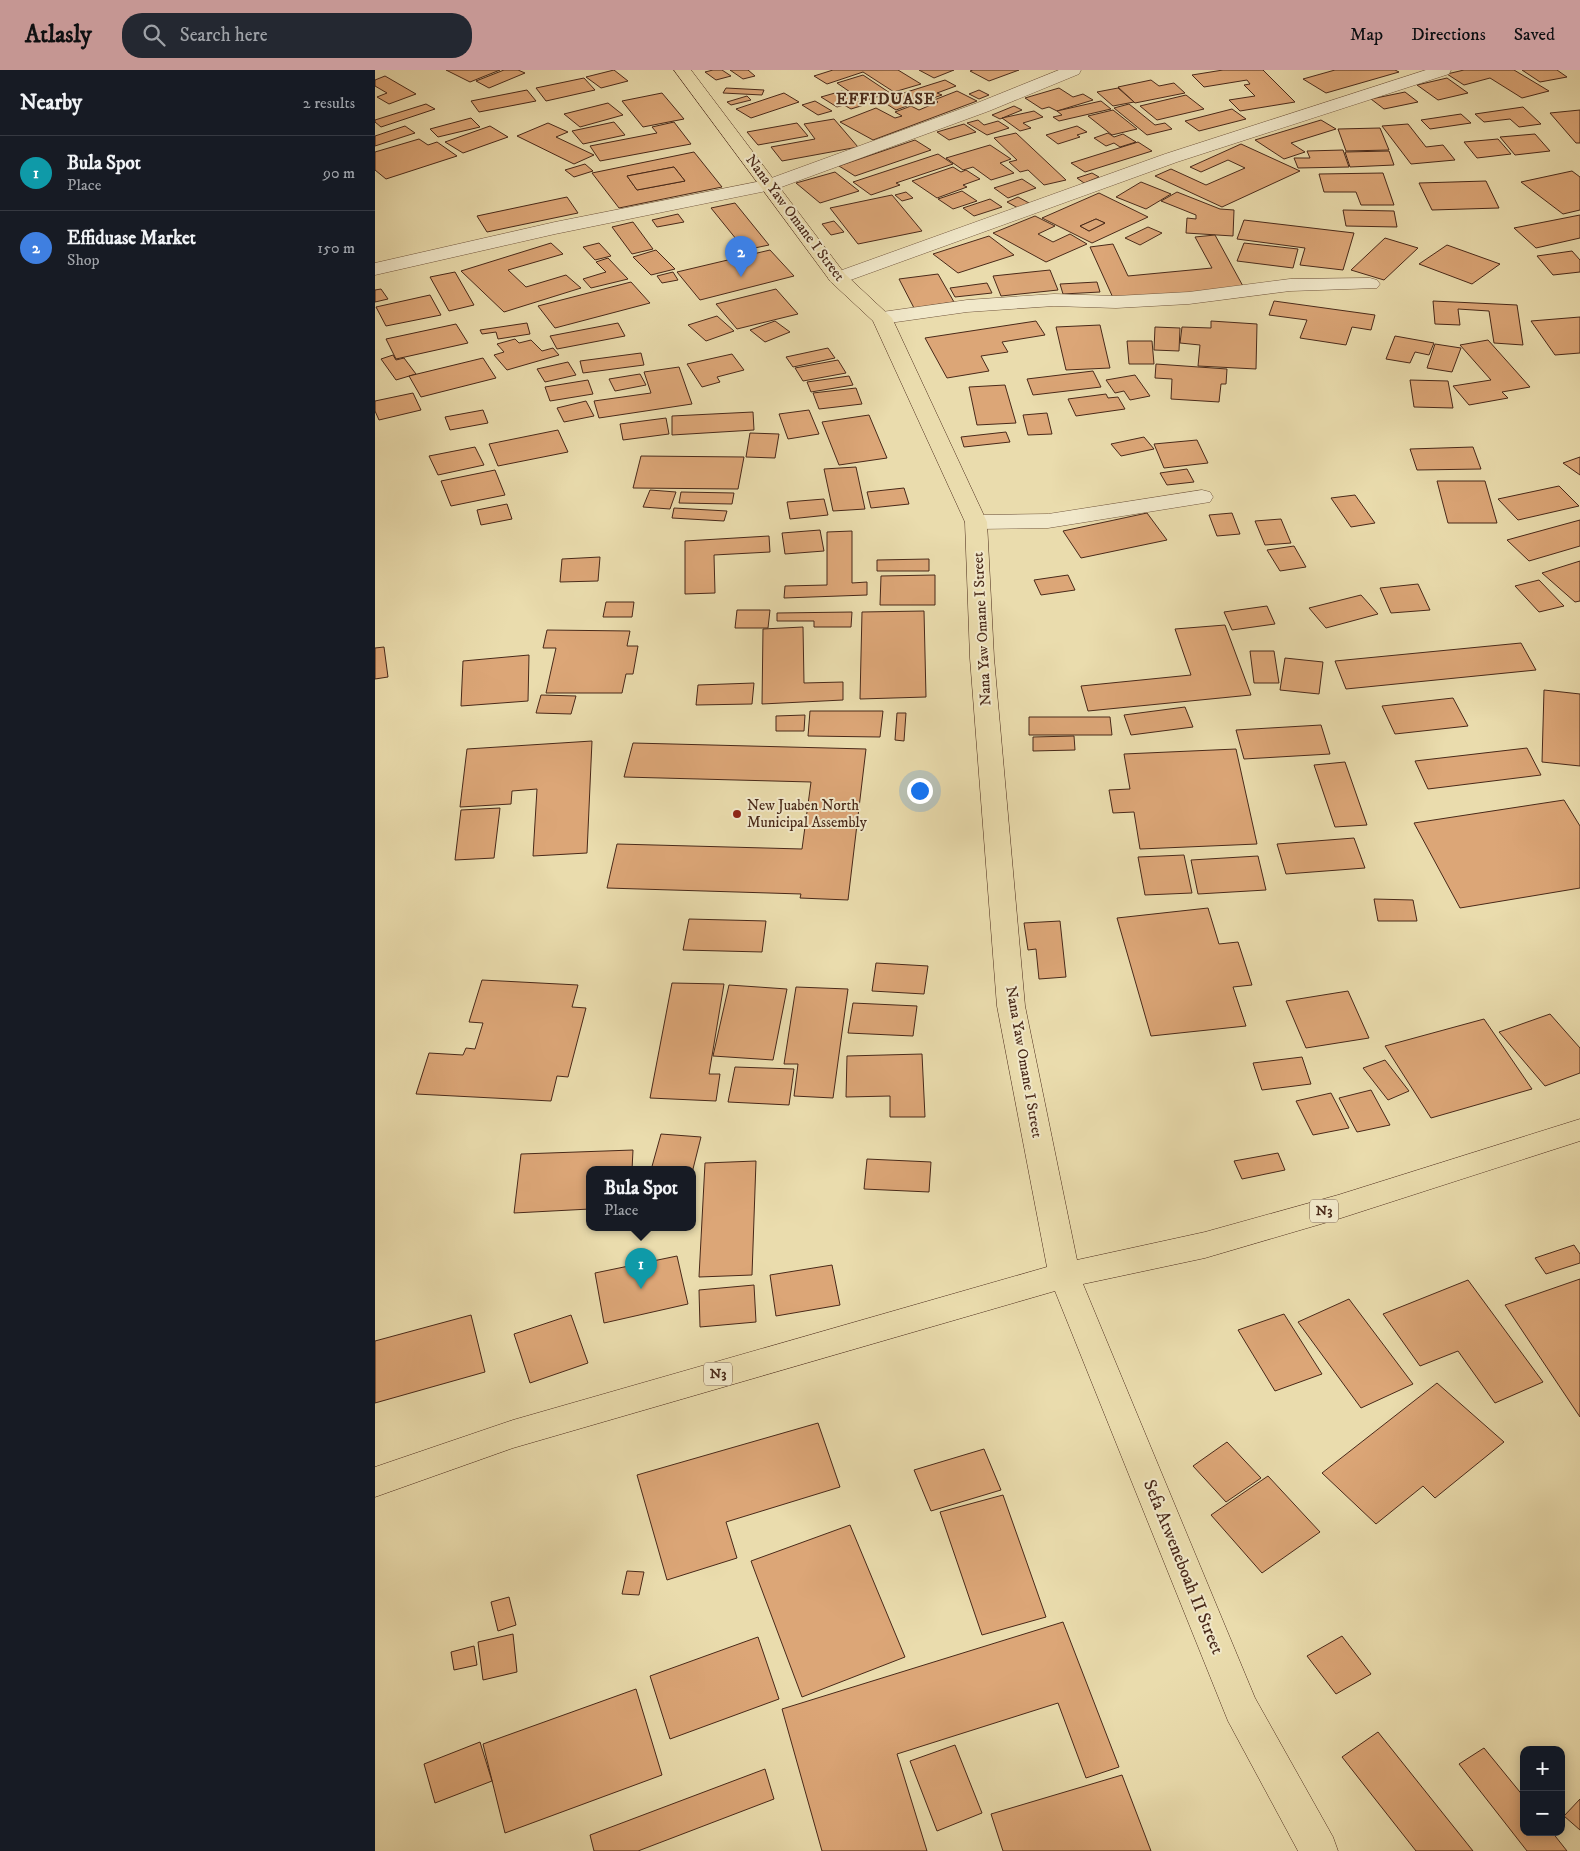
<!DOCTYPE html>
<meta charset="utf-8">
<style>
body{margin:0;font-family:"IM FELL DW Pica",serif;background:#242831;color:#f1f3f6}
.controls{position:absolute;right:15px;bottom:15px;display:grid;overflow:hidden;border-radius:10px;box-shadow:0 2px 12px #0003}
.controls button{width:45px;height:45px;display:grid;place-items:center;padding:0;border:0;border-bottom:1px solid #363941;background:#171b24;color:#f1f3f6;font:25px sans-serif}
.you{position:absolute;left:544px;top:720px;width:18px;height:18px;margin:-12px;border:4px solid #fff;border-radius:50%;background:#1a73e8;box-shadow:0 0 0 8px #1a73e833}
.badge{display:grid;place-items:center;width:32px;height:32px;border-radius:50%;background:#c59692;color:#fff;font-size:16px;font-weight:700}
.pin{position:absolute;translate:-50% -41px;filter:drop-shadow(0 1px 2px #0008)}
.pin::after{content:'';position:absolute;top:26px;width:18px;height:15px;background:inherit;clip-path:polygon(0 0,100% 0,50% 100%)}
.popup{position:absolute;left:211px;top:1096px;width:110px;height:65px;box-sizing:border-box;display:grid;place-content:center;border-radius:10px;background:#171b24;filter:drop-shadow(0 1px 4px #0005);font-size:16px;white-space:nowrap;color:#9ea1a6}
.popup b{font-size:19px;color:#f1f3f6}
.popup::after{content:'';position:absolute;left:50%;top:100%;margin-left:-10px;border:10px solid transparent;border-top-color:#171b24}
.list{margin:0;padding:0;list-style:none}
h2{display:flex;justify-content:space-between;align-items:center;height:65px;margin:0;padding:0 20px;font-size:21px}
h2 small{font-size:16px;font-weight:400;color:#9ea1a6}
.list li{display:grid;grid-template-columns:32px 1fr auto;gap:15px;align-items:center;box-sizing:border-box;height:75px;padding:0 20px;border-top:1px solid #363941}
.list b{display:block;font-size:19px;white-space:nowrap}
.list p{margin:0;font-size:16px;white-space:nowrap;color:#9ea1a6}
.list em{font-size:16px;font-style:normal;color:#9ea1a6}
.icon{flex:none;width:28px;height:28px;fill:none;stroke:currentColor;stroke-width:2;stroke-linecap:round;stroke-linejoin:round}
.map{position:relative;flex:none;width:1205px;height:1781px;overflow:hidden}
header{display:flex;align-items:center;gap:30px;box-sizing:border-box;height:70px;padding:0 25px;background:#c59692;color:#111}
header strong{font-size:24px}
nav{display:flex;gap:28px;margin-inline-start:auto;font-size:18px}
.search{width:350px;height:45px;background:#242831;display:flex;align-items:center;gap:12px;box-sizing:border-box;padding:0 18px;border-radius:20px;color:#9ea1a6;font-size:19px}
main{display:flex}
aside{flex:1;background:#171b24}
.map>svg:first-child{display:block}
.building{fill:#dca677;stroke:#492919;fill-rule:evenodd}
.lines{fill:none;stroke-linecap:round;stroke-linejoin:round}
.street-casing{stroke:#71563e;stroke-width:1}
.primary-casing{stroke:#492919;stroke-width:1}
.street{fill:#f1e8ca;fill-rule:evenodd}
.primary{fill:#eadcad;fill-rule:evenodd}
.poi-dot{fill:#8f2418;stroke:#f1e8ca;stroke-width:2}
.labels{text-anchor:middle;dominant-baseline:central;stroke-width:4;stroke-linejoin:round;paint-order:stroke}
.shield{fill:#f1e8ca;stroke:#7b624e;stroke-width:1}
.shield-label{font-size:14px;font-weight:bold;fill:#492919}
.street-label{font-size:15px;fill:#492919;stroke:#f1e8ca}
.poi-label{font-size:15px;fill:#492919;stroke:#f1e8ca;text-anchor:start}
.far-district-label{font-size:16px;font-weight:bold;letter-spacing:1px;fill:#492919;stroke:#f1e8ca}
.near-street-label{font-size:18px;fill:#492919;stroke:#f1e8ca}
</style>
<header>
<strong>Atlasly</strong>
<div class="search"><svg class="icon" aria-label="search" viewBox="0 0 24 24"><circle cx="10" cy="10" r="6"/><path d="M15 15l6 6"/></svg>Search here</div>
<nav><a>Map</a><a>Directions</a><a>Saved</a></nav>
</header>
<main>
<aside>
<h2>Nearby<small>2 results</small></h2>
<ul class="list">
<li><span class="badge" style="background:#0f9aa8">1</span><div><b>Bula Spot</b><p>Place</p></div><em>90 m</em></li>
<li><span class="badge" style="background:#3f7fe0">2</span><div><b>Effiduase Market</b><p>Shop</p></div><em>150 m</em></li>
</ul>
</aside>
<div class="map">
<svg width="1205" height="1781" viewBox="0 0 1205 1781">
<rect width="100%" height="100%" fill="#eadcad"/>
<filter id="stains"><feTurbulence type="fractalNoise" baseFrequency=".004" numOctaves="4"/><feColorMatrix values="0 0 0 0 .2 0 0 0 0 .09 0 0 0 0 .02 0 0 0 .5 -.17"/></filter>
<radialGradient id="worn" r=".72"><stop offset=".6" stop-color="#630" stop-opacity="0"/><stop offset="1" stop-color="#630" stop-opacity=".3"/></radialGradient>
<!-- building -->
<g class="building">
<path d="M71 0H125L95 12Z"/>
<path d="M129 0H143L150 3 114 18 101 11Z"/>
<path d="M239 0 253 11 226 18 211 7Z"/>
<path d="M338 0H347L356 6 341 10 330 2Z"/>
<path d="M355 0H373L380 6 368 9Z"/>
<path d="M458 0H523L546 14 519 22 488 2 452 14 439 6Z"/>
<path d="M544 0H579L559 8Z"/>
<path d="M598 0H644L614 11 595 1Z"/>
<path d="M848 0H888L920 32 865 41 854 30 880 26 869 15 875 14 872 10 829 17 817 5Z"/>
<path d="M960 0H1020L1024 2 951 23 928 9Z"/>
<path d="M1089 0H1139L1174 21 1147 28 1115 8 1089 15 1072 4Z"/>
<path d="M1147 0H1182L1192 7 1165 12Z"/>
<path d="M488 5 515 23 488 31 462 13Z"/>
<path d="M10 6 41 24 14 34 2 27 12 23 0 16V10Z"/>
<path d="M209 8 220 20 171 31 161 18Z"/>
<path d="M1072 8 1093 23 1063 30 1042 15Z"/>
<path d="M570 10 581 16 562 23 567 25 535 36 519 26Z"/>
<path d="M776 10 784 16 799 13 810 23 760 33 743 17Z"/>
<path d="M351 18 389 20 387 25 348 23Z"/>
<path d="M684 18 698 27 708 24 718 30 682 41 674 37 667 39 650 28Z"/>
<path d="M743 18 759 32 738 36 722 22Z"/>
<path d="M152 20 161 31 104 42 96 31Z"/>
<path d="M604 20 614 25 604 29 594 24Z"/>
<path d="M467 21 489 35 476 39 469 35 462 37 446 27Z"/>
<path d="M582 21 602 31 498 70 465 52 501 38 520 48 527 46 520 42 536 36 544 40 563 32 559 30Z"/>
<path d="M1030 22 1043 32 1009 39 996 29Z"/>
<path d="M287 23 309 49 268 57 247 31Z"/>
<path d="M409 23 424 32 376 48 361 39Z"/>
<path d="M811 25 829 39 782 50 765 36Z"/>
<path d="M372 26 376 30 356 35 352 32Z"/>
<path d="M519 27 532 36 521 40 507 31Z"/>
<path d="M440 31 457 41 443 45 427 35Z"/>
<path d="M726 31 736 39 684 51 678 47 687 45 682 41Z"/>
<path d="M233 33 248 45 205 57 189 44Z"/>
<path d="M51 34 60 39 6 57 0 52V50Z"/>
<path d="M754 34 780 55 790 53 797 59 772 65 739 38Z"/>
<path d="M639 36 647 40 625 49 617 45Z"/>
<path d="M1148 37 1166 54 1144 57 1135 49 1109 52 1100 44Z"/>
<path d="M857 39 871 49 824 61 810 51Z"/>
<path d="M738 40 762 59 737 65 713 46Z"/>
<path d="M1205 40V73H1201L1175 43Z"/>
<path d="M659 41 668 47 648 53 656 58 645 61 627 48Z"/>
<path d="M1086 44 1096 53 1055 59 1046 50Z"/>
<path d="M96 48 105 57 63 67 55 59Z"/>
<path d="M459 49 483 77 407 91 396 77 440 69 429 54Z"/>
<path d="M603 50 609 55 623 51 634 58 612 65 592 53Z"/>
<path d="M946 50 961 59 916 73 930 82 909 89 880 70Z"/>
<path d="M239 52 250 65 208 74 197 61Z"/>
<path d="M299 52 316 74 225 91 215 76 282 63 277 57Z"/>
<path d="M173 53 193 62 181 67 219 85 199 94 142 66Z"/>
<path d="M422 53 433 66 383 75 372 62Z"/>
<path d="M589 54 601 62 574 70 562 62Z"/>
<path d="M1033 54 1051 77 1068 75 1080 90 1036 94 1007 56Z"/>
<path d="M30 56 40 63 0 76V66Z"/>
<path d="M115 56 133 67 88 83 70 72Z"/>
<path d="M702 56 712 62 702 65 705 67 683 74 671 65Z"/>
<path d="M1005 58 1014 80 971 81 963 59Z"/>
<path d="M641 63 691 110 669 115 653 100 645 102 634 92 642 90 619 68Z"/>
<path d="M733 63 739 67 748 64 761 72 745 77 739 73 731 76 719 68Z"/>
<path d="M1160 64 1175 81 1140 85 1125 67Z"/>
<path d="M44 69 53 75 62 72 82 86 11 109 0 100V82Z"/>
<path d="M1123 69 1136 84 1102 88 1089 72Z"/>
<path d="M540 70 556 80 480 106 464 96Z"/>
<path d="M763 72 777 81 710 102 696 93Z"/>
<path d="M866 74 925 101 847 137 780 106 796 99 831 115 870 98 853 90 826 102 815 97Z"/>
<path d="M615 75 636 89 625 93 639 103 616 110 598 97 588 100 571 88Z"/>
<path d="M968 80 974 97 923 98 919 88H935L932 81Z"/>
<path d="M1014 81 1019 95 975 97 970 82Z"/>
<path d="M319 82 347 117 244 138 217 103ZM299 97 310 111 262 120 252 106Z"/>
<path d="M563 84 578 94 521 113 525 115 496 125 478 112Z"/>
<path d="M210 94 218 101 199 107 190 100Z"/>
<path d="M299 97 310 111 262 120 252 106Z"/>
<path d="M578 97 586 102 591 100 605 109 588 115 592 117 562 128 537 111Z"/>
<path d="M1197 101 1205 107V140L1188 144 1146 112Z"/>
<path d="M460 102 484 121 445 133 421 113Z"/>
<path d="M717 103 724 107 709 113 702 108Z"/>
<path d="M1008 103 1019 135H986L981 122H949L944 104Z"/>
<path d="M647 109 661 118 633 128 619 118Z"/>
<path d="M1111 111 1124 138 1057 140 1044 113Z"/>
<path d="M766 112 796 124 771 139 741 127Z"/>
<path d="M587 121 602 131 578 139 563 129Z"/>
<path d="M531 122 538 128 527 131 520 125Z"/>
<path d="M802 122 845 139 859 140 858 166 811 163 812 148 821 149V145L786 131Z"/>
<path d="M724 123 773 147 717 173 667 148ZM721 149 730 153 714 161 705 156Z"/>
<path d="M517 125 547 161 483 174 455 138Z"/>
<path d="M192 127 203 143 112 162 102 146Z"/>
<path d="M643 127 654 133 643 138 632 132Z"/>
<path d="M615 129 627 137 599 146 588 138Z"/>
<path d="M360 133 394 175 370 180 336 138Z"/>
<path d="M968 140 1019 141 1022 157 971 156Z"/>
<path d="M303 144 309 152 282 157 277 150Z"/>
<path d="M1205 145V168L1161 178 1139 158Z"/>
<path d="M660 146 680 156 663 164 678 172 695 164 712 174 671 192 618 163Z"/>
<path d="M721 149 730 153 714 161 705 156Z"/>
<path d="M869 150 979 163 968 200 925 195 930 178 862 169Z"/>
<path d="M459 151 469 162 456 165 447 154Z"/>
<path d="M258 152 278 179 257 184 237 157Z"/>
<path d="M773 157 787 163 765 175 750 168Z"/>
<path d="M840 165 869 218 739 230 715 177 738 174 753 206 837 198 820 167Z"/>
<path d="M614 166 639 185 583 203 558 184Z"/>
<path d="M1010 168 1043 178 1009 210 976 200Z"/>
<path d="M176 173 188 184 133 200 151 217 191 205 206 218 129 242 86 201Z"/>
<path d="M224 173 236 186 220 190 208 177Z"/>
<path d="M869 173 923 179 918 198 862 191Z"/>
<path d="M1072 175 1125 194 1097 214 1044 194Z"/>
<path d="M281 180 300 199 276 205 258 187Z"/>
<path d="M395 180 419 206 325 230 302 202Z"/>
<path d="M1197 181 1205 190V202L1178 205 1162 186Z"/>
<path d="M233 188 253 209 216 218 208 209 231 202 221 192Z"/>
<path d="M675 200 683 220 626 226 618 206Z"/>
<path d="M80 202 99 235 74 241 55 207Z"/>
<path d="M298 202 303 210 287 213 282 206Z"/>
<path d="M563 204 579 232 539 238 524 209Z"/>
<path d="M256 212 275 233 180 258 163 236Z"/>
<path d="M722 212 725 222 688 224 685 214Z"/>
<path d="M612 213 617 223 580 227 575 218Z"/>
<path d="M6 219 13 229 0 232V220Z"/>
<path d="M401 219 423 244 362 259 341 234Z"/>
<path d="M55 225 66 245 11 256 1 237Z"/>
<path d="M899 231 1000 245 996 260 977 257 971 275 925 268 932 250 894 245Z"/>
<path d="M1058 231 1142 235 1148 275 1119 273 1114 241 1083 239 1085 255 1060 254Z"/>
<path d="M342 246 359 261 331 271 313 255Z"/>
<path d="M1205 247V283L1180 285 1156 251Z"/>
<path d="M400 251 415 262 390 272 375 260Z"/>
<path d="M661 251 670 265 627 272 633 282 606 286 614 301 572 308 550 268Z"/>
<path d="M836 251 882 254 881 299 823 296 825 275 805 273 807 257 836 258Z"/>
<path d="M152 253 155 264 123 269 121 262 107 264 105 260Z"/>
<path d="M243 253 250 266 182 279 175 266Z"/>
<path d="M81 254 93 273 21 289 11 269Z"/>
<path d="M725 255 735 298 691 300 681 257Z"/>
<path d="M780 257 805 258 804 281 779 280Z"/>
<path d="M1020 266 1059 273 1054 285 1040 282 1035 293 1011 289Z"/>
<path d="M140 269 144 273 156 270 167 281 178 278 184 285 132 300 119 285 129 282 122 274Z"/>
<path d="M1113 270 1155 317 1127 322 1133 328 1094 335 1078 316 1116 310 1085 275Z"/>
<path d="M752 271H777L779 294H754Z"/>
<path d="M1060 274 1086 278 1077 302 1052 298Z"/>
<path d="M453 278 460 288 418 297 411 287Z"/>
<path d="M266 283 269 295 208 303 205 291Z"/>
<path d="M357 284 369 300 342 307 345 312 327 317 312 294Z"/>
<path d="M18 285 21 290 29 288 41 304 21 310 6 289Z"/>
<path d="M108 288 121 308 46 327 34 306Z"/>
<path d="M463 290 471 303 428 311 420 298Z"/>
<path d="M193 292 201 305 170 312 162 299Z"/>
<path d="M781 294 852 299 851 314H846L844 332 796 329 797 309 780 308Z"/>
<path d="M304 297 317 334 224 348 219 331 276 323 269 302Z"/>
<path d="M718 301 726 317 658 325 652 309Z"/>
<path d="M265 304 271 315 240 321 234 309Z"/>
<path d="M760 305 775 326 755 330 749 321 740 323 731 310Z"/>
<path d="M474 306 478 315 436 322 432 312Z"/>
<path d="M213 310 218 324 175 331 170 317Z"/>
<path d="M1035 310 1073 311 1078 338 1039 337Z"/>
<path d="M630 315 641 353 602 355 594 317Z"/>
<path d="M481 318 487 334 444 339 438 323Z"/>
<path d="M38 323 46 340 4 350 0 341V331Z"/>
<path d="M731 324 733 328 743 327 750 339 701 346 693 329Z"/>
<path d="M211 331 219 346 189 352 182 338Z"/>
<path d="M108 340 113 353 75 360 70 347Z"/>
<path d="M434 340 444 364 413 369 404 344Z"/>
<path d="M378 342 379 360 297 365V346Z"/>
<path d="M672 343 677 364 653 365 648 345Z"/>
<path d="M494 345 512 388 464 395 447 352Z"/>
<path d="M291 348 294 364 248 370 245 354Z"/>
<path d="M183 360 193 382 123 396 114 374Z"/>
<path d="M631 362 635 372 589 377 586 367Z"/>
<path d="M375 363 404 364 400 388 371 387Z"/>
<path d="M769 367 779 379 746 386 736 374Z"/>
<path d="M822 370 833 393 789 398 779 374Z"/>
<path d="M100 377 109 395 63 405 54 386Z"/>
<path d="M1098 377 1106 399 1042 400 1035 379Z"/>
<path d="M266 386 369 387 363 419 258 418Z"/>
<path d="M1205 387V405L1188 393Z"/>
<path d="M481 397 490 439 458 441 449 399Z"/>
<path d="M812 399 819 412 792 415 785 403Z"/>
<path d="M120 400 130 425 76 436 66 411Z"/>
<path d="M1062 411H1110L1122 453H1073Z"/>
<path d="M1184 416 1204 436 1143 450 1123 429Z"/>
<path d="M529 418 534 434 496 438 492 422Z"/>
<path d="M275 420 301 422 295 439 268 437Z"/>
<path d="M306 422 359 423 357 434 304 433Z"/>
<path d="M980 425 1000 453 976 457 956 428Z"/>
<path d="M449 429 453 445 415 449 412 432Z"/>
<path d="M132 434 137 449 106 455 102 440Z"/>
<path d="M299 438 352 441 349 451 297 448Z"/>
<path d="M772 443 792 470 706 488 688 461Z"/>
<path d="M857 443 865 464 842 466 834 445Z"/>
<path d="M906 449 916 473 890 475 880 451Z"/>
<path d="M1205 450V476L1154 491 1132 470Z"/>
<path d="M445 460 449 481 410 484 407 463Z"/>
<path d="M477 461V513L492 512V525L409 528 410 516 452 515V462Z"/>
<path d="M394 466 395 482 339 485 340 523 310 524V471Z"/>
<path d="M919 476 931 497 905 501 892 480Z"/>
<path d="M225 487 223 511 185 512 187 489Z"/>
<path d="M554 489V501H502V490Z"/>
<path d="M1205 491V531L1200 532 1167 503Z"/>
<path d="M560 505V535H505L506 506Z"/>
<path d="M693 505 700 520 666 525 659 510Z"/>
<path d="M1164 510 1189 536 1164 542 1140 516Z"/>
<path d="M1043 514 1055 540 1016 543 1005 518Z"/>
<path d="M986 525 1003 544 951 558 934 538Z"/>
<path d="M231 532H259L257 547H228Z"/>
<path d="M892 536 900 554 857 560 849 542Z"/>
<path d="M362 540H395L393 558H360Z"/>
<path d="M549 541 551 627 485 629 487 542Z"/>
<path d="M477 542 476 557H439V551H402V543Z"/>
<path d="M850 555 876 625 713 641 706 616 816 605 800 559Z"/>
<path d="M428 557 429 613 468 612V630L387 634 388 559Z"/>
<path d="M172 560 255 561 252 576H263L258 604H251L247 623H171L181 578H168Z"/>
<path d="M1146 573 1161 600 971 619 960 591Z"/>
<path d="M9 577 13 607 0 609V578Z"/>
<path d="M875 581H899L904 613H879Z"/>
<path d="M154 585 153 631 86 636 88 591Z"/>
<path d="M910 588 948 592 944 624 905 620Z"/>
<path d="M379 613 377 634 321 635 323 615Z"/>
<path d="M1169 620 1205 624V696L1167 692Z"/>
<path d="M166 625 201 626 196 644 161 643Z"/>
<path d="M1078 628 1093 656 1020 664 1007 636Z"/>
<path d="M810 637 818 657 756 665 749 645Z"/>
<path d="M435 641H508L505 667 433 666Z"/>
<path d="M522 643H531L529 671 520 670Z"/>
<path d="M430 645 429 661H401V646Z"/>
<path d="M654 647H735L737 665H654Z"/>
<path d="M946 655 955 684 869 689 861 660Z"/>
<path d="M699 666 700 680 658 681V667Z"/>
<path d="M217 671 212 783 158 786 162 719 137 721 136 734 85 737 92 679Z"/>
<path d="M258 673 491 679 473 830 425 828 426 824 232 818 242 774 427 779 436 712 249 707Z"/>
<path d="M1152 678 1166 705 1053 719 1040 691Z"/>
<path d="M861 679 882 774 765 779 759 742 738 743 734 720 755 719 749 684Z"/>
<path d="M970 692 992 755 960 757 939 695Z"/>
<path d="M1189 730 1205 756V818L1085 838 1039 753Z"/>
<path d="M125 738 119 788 80 790 86 740Z"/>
<path d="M979 768 990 798 911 804 902 774Z"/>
<path d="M809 785 817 823 770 825 763 787Z"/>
<path d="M883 786 891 820 823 824 816 790Z"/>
<path d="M999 829 1038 830 1042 851H1003Z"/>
<path d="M833 838 844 874 863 872 877 915 858 917 871 956 776 966 742 848Z"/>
<path d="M314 849 391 851 387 882 308 880Z"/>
<path d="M685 851 691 907 664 909 661 879 653 880 649 853Z"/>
<path d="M501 893 553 896 549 924 497 921Z"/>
<path d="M107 910 203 915 197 937 211 938 193 1007 182 1006 176 1031 41 1024 54 983 88 985 91 978 100 979 108 953 94 952Z"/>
<path d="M297 913 349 914 334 1004H345L341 1031 275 1028Z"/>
<path d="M354 915 412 919 398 990 338 986Z"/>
<path d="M421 917 473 919 458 1028 419 1026 423 994H409Z"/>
<path d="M973 921 994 968 931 978 911 931Z"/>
<path d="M478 933 542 936 538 966 473 963Z"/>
<path d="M1175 944 1205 978V1003L1170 1016 1124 962Z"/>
<path d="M1109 949 1157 1019 1056 1048 1010 976Z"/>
<path d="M547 984 550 1047H515V1026L471 1027 472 986Z"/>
<path d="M927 987 936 1014 887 1020 878 993Z"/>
<path d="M1010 990 1034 1021 1013 1030 988 998Z"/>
<path d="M360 997 419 999 414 1035 353 1032Z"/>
<path d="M996 1020 1015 1055 982 1062 964 1028Z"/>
<path d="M956 1023 974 1058 938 1065 921 1031Z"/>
<path d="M286 1064 326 1067 317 1103V1100H276Z"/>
<path d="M258 1080 257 1100H215V1139L139 1143 146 1084Z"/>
<path d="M903 1083 910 1100 867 1109 859 1091Z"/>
<path d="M492 1089 556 1092 554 1122 489 1119Z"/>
<path d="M381 1091 377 1205 324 1207 330 1093Z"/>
<path d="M1199 1175 1205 1184V1193L1171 1204 1160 1188Z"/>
<path d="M302 1186 313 1234 229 1253 220 1203Z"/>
<path d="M457 1195 465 1235 401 1246 395 1205Z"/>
<path d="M1205 1209V1347L1130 1235Z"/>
<path d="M1093 1210 1168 1312 1120 1333 1083 1281 1045 1296 1008 1244Z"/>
<path d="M379 1215 381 1252 325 1257 324 1220Z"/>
<path d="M974 1229 1038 1314 986 1338 923 1252Z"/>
<path d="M909 1244 947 1304 900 1321 863 1260Z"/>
<path d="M96 1245 110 1302 0 1333V1271Z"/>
<path d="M196 1245 213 1293 155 1313 139 1264Z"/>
<path d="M1062 1313 1129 1372 1060 1428 1048 1416 1001 1454 947 1403Z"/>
<path d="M443 1353 465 1417 351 1452 362 1488 292 1510 262 1405Z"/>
<path d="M852 1372 886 1408 851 1432 818 1396Z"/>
<path d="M609 1379 626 1420 556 1441 539 1400Z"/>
<path d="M893 1406 945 1462 887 1503 836 1445Z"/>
<path d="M628 1425 671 1547 607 1565 565 1442Z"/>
<path d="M475 1455 530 1587 427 1627 376 1491Z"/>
<path d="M252 1501 269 1502 264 1525 247 1524Z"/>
<path d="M134 1527 141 1555 123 1561 116 1532Z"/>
<path d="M688 1552 744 1697 711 1708 683 1633 522 1684 552 1781H447L407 1639Z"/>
<path d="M138 1564 142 1602 108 1610 103 1572Z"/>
<path d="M967 1566 996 1604 961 1624 932 1586Z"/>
<path d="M383 1567 404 1629 295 1669 275 1606Z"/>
<path d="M99 1576 102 1595 79 1600 76 1582Z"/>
<path d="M261 1619 287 1705 130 1763 108 1674Z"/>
<path d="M1003 1662 1098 1781H1041L967 1687Z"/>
<path d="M105 1672 117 1711 60 1733 49 1694Z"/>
<path d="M580 1675 607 1743 562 1761 535 1691Z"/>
<path d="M1109 1678 1149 1727V1762H1177L1192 1781H1152L1084 1694Z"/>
<path d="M390 1699 399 1729 263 1781H219L215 1765Z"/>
<path d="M747 1705 776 1781H628L616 1744Z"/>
<path d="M1205 1729V1760L1189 1746Z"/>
</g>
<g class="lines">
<!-- street casing -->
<g class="street-casing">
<g id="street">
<path d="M684 0H706L704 4 614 41 401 119 180 164 0 205V193L180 152 391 110 602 33Z"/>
<path d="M1051 0H1076L1074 4 802 92 470 212 463 214 456 212 453 208 456 204 790 84Z"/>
<path d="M995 208 1002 210 1005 214 1002 218 915 221 814 234 741 238 679 236 592 242 507 254 500 252 497 248 500 244 507 242 592 230 679 224 741 226 814 222 915 209Z"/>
<path d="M827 420 835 422 838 427 835 432 673 458 601 459 593 457 590 452 593 447 601 445 673 444Z"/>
</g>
</g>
<!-- primary casing -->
<g class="primary-casing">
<path id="primary" d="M299 0H316L470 204 517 248 612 452 619 588 650 936 702 1190 830 1162 963 1125 1205 1049V1071L963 1149 830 1188 708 1214 880 1628 958 1767 963 1781H923L853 1651 680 1221 138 1378 0 1427V1397L138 1350 672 1197 622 936 595 588 590 452 498 251 456 212Z"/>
</g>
<!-- street -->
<use href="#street" class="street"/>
<!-- primary -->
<use href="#primary" class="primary"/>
</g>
<!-- markers -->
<circle class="poi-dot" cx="362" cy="744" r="5"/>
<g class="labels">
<!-- shield labels -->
<g class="shield">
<rect x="935" y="1129.5" width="28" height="23" rx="4"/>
<rect x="329" y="1292.5" width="28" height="23" rx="4"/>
</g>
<g class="shield-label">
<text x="949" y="1141">N3</text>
<text x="343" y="1304">N3</text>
</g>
<!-- street labels -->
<g class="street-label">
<text transform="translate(420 148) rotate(53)">Nana Yaw Omane I Street</text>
<text transform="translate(607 559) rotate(-93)">Nana Yaw Omane I Street</text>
<text transform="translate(649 992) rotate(80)">Nana Yaw Omane I Street</text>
</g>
<!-- poi labels -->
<g class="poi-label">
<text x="372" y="735">New Juaben North<tspan x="372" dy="17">Municipal Assembly</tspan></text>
</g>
<!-- far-district labels -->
<g class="far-district-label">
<text x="511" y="29">EFFIDUASE</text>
</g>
<!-- near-street labels -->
<g class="near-street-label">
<text transform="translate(808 1497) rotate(68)">Sefa Atweneboah II Street</text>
</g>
</g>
<rect width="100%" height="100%" filter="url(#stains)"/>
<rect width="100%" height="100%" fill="url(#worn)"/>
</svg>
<div class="controls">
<button>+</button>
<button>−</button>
</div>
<div class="you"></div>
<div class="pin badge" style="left:266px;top:1219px;background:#0f9aa8">1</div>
<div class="popup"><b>Bula Spot</b>Place</div>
<div class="pin badge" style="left:366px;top:207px;background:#3f7fe0">2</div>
</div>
</main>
